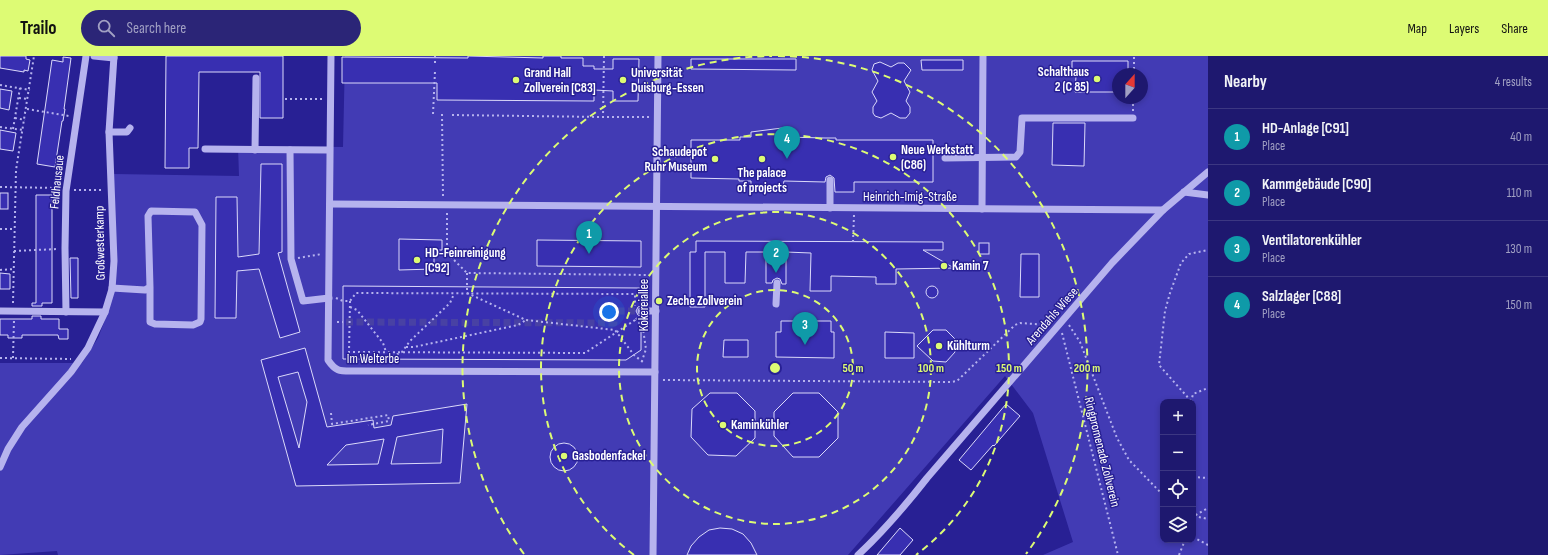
<!DOCTYPE html>
<meta charset="utf-8">
<style>
body{margin:0;font-family:"Sofia Sans Condensed",sans-serif;background:#2b2577;color:#f1f3f6}
.controls{position:absolute;right:12px;bottom:12px;display:grid;overflow:hidden;border-radius:8px;box-shadow:0 2px 6px #0003}
.controls button{width:36px;height:36px;display:grid;place-items:center;padding:0;border:0;border-bottom:1px solid #3c3782;background:#1e186f;color:#f1f3f6;font:20px sans-serif}
.compass{position:absolute;left:1112px;top:12px;width:36px;height:36px;border-radius:50%;background:#1e186f;box-shadow:0 2px 6px #0003;rotate:21deg}
.you{position:absolute;left:609px;top:256px;width:14px;height:14px;margin:-10px;border:3px solid #fff;border-radius:50%;background:#1a73e8;box-shadow:0 0 0 6px #1a73e833}
.badge{display:grid;place-items:center;width:26px;height:26px;border-radius:50%;background:#ddfb74;color:#fff;font-size:13px;font-weight:700}
.pin{position:absolute;translate:-50% -33px;filter:drop-shadow(0 1px 2px #0008)}
.pin::after{content:'';position:absolute;top:21px;width:14px;height:12px;background:inherit;clip-path:polygon(0 0,100% 0,50% 100%)}
.list{margin:0;padding:0;list-style:none}
h2{display:flex;justify-content:space-between;align-items:center;height:52px;margin:0;padding:0 16px;font-size:17px}
h2 small{font-size:13px;font-weight:400;color:#a1a0c3}
.list li{display:grid;grid-template-columns:26px 1fr auto;gap:12px;align-items:center;box-sizing:border-box;height:56px;padding:0 16px;border-top:1px solid #3c3782}
.list b{display:block;font-size:15px;white-space:nowrap}
.list p{margin:0;font-size:13px;white-space:nowrap;color:#a1a0c3}
.list em{font-size:13px;font-style:normal;color:#a1a0c3}
.icon{flex:none;width:22px;height:22px;fill:none;stroke:currentColor;stroke-width:2;stroke-linecap:round;stroke-linejoin:round}
.map{position:relative;flex:none;width:1208px;height:499px;overflow:hidden}
header{display:flex;align-items:center;gap:24px;box-sizing:border-box;height:56px;padding:0 20px;background:#ddfb74;color:#111}
header strong{font-size:19px}
nav{display:flex;gap:22px;margin-inline-start:auto;font-size:14px}
.search{width:280px;height:36px;background:#2b2577;display:flex;align-items:center;gap:10px;box-sizing:border-box;padding:0 14px;border-radius:22px;color:#a1a0c3;font-size:15px}
main{display:flex}
aside{flex:1;background:#1e186f}
.map>svg:first-child{display:block}
.green{fill:#423bb4;fill-rule:evenodd}
.building{fill:#382fb1;stroke:#dbd9fa;fill-rule:evenodd}
.lines{fill:none;stroke-linecap:round;stroke-linejoin:round}
.minor-tunnel{stroke:#4841a4;stroke-width:7;stroke-dasharray:7 3.5;stroke-linecap:butt}
.path{stroke:#b6b3ee;stroke-width:2;stroke-dasharray:2 3;stroke-linecap:butt}
.minor{stroke:#b6b3ee;stroke-width:7}
.ring{fill:none;stroke:#ddfb74;stroke-width:2;stroke-dasharray:7 5}
.poi-dot{fill:#ddfb74;stroke:#282094;stroke-width:1.5}
.labels{text-anchor:middle;dominant-baseline:central;stroke-width:3;stroke-linejoin:round;paint-order:stroke}
.poi-label{font-size:13px;font-weight:bold;fill:#fff;stroke:#282094;text-anchor:start}
.street-label{font-size:13px;fill:#fff;stroke:#282094}
.centre{fill:#ddfb74;stroke:#282094;stroke-width:2}
.ring-label{font-size:12px;text-anchor:middle;font-weight:bold;fill:#ddfb74;stroke:#282094;stroke-width:3;stroke-linejoin:round;paint-order:stroke}
</style>
<header>
<strong>Trailo</strong>
<div class="search"><svg class="icon" aria-label="search" viewBox="0 0 24 24"><circle cx="10" cy="10" r="6"/><path d="M15 15l6 6"/></svg>Search here</div>
<nav><a>Map</a><a>Layers</a><a>Share</a></nav>
</header>
<main>
<div class="map">
<svg width="1208" height="499" viewBox="0 0 1208 499">
<rect width="100%" height="100%" fill="#282094"/>
<!-- green -->
<path class="green" d="M345 0H1208V499H1043L1073 486 1033 357 1005 320 848 499H58L57 495 0 499V307H82L98 282 105 264 113 234V118L239 120 238 90 343 91ZM1118 18H1142V42H1118ZM1163 346H1193V484H1163Z"/>
<!-- building -->
<g class="building">
<path d="M0 0H26V3L30 4 28 15 24 14V16L0 12Z"/>
<path d="M166 0H283V62H260V16H199L198 92H189V112H165Z"/>
<path d="M468 0 543 2V0H561V2H583V10H594V13H613V3H639L638 45H613V35L594 34V45L437 44V27H342V1L468 2Z"/>
<path d="M63 1 71 2 64 53H65L63 65H62L55 111 37 108 52 4 63 6Z"/>
<path d="M691 3H796V14L691 13Z"/>
<path d="M921 4H963V14H922Z"/>
<path d="M1072 5H1128V18H1118V36H1075L1076 20H1072Z"/>
<path d="M880 6 891 11 898 7H904L911 14 904 25 910 36 906 45 910 51V57L906 62H900L891 57 881 62 875 60 873 57V51L877 45 872 36 878 25 872 14 874 8Z"/>
<path d="M0 33 12 35 9 54 0 52Z"/>
<path d="M1053 67H1085L1084 110 1052 109Z"/>
<path d="M782 72 784 81 825 82H836V84H933V126H854V136H835L834 122 830 119 826 121 825 126 784 125 782 135 751 130V125H739V123L691 122V84H740V81H751V76Z"/>
<path d="M0 74 16 77 13 95 0 93Z"/>
<path d="M261 108H282V196L278 197 300 276 280 282 259 213 237 215 236 262H215L216 141H237L238 201 259 198Z"/>
<rect x="0" y="137" width="8" height="16"/>
<path d="M36 139H52V247H42V250H32V247H36Z"/>
<path d="M399 183 442 184V194H434V213L399 214Z"/>
<path d="M537 184 641 185V211L537 210Z"/>
<path d="M696 185 943 186V194H923L954 212 896 213V228H876V221L831 220V235H810L811 197 786 196V228H782L780 223 777 222 773 224 772 227H766V196H746L745 227H725V196H705V251H690V196H696Z"/>
<rect x="979" y="187" width="10" height="11"/>
<path d="M1021 198H1039V241H1020Z"/>
<path d="M70 202H78V242H71Z"/>
<path d="M0 217 10 218V233H0Z"/>
<circle cx="932" cy="236" r="6"/>
<path d="M343 230 641 232V250L638 251 636 255 638 259 641 260V294L626 304 343 303Z"/>
<path d="M32 260H41V263H59V273H68V283H59L58 279H22V282H8V279H0V263H32Z"/>
<path d="M781 265H831V276H834V302L776 301V276H781Z"/>
<path d="M933 274H946L955 283V296L946 306 933 305 917 290Z"/>
<path d="M885 276 914 277V302H885Z"/>
<path d="M724 284H748V301H723Z"/>
<path d="M305 292 327 371 373 364 374 372 391 369 393 360 467 348 460 427 296 430 261 304ZM298 316 307 346 299 392 278 321ZM443 373 441 407 391 408 397 381ZM384 383 378 408 327 409 346 389Z"/>
<path d="M710 337H737L755 355V382L736 400 708 399 691 381 692 353Z"/>
<path d="M793 337H819L838 356V382L819 401H793L774 380V356Z"/>
<path d="M1006 348 1020 360 994 390 993 389 971 414 959 404Z"/>
<circle cx="564" cy="401" r="14"/>
<path d="M720 472 732 473 743 478 751 487 757 499H687L691 490 699 481 709 474Z"/>
<path d="M900 472 913 484 900 499H877Z"/>
</g>
<g class="lines">
<!-- minor-tunnel -->
<path class="minor-tunnel" d="M346 266 614 267V255H641"/>
<!-- path -->
<g class="path">
<path d="M435 0V10"/>
<path d="M604 0 603 61H649"/>
<path d="M1134 18V0"/>
<path d="M0 29 30 34"/>
<path d="M19 42 28 43"/>
<path d="M285 43H322"/>
<path d="M27 53 69 60"/>
<path d="M1133 55V42"/>
<path d="M433 58 435 15"/>
<path d="M442 58 443 141"/>
<path d="M452 59 603 61"/>
<path d="M15 62 25 64"/>
<path d="M0 71 23 74"/>
<path d="M13 73 20 32"/>
<path d="M0 131 58 132"/>
<path d="M74 134H103"/>
<path d="M447 157V197L467 217 649 219"/>
<path d="M0 173H15"/>
<path d="M853 186 854 159"/>
<path d="M14 195 58 193"/>
<path d="M298 202 322 198"/>
<path d="M0 214 14 213"/>
<path d="M467 217V237L526 264 615 274 634 299 644 307"/>
<path d="M336 242 343 245H350L356 237 635 238V250"/>
<path d="M350 245 349 296 585 297 635 264V261"/>
<path d="M13 247 16 114 34 0"/>
<path d="M350 251 357 254 383 287 386 296"/>
<path d="M636 262 643 273 646 293 642 305"/>
<path d="M337 266H343"/>
<path d="M1069 269 1080 286 1117 382 1129 404 1163 439"/>
<path d="M1062 277 1118 499"/>
<path d="M406 291H414L518 269 526 264"/>
<path d="M0 302 71 303"/>
<path d="M13 302 14 264"/>
<path d="M373 305 387 303 402 296 410 285 450 247 454 238"/>
<path d="M663 324 951 326 957 325 1015 269 1020 267 1048 269"/>
<path d="M1191 345 1159 309 1165 255 1170 237 1181 207 1189 198 1208 194"/>
<path d="M1191 346 1193 338 1208 332"/>
<path d="M331 357 332 368 388 359 389 365 368 369"/>
<path d="M1193 421 1208 422"/>
<path d="M1194 460 1208 463"/>
<path d="M1193 463 1194 460 1208 452"/>
<path d="M1193 481 1208 489"/>
<path d="M1179 499 1185 484"/>
</g>
<!-- minor -->
<g class="minor">
<path d="M94 0 114 2"/>
<path d="M331 0 328 304C336 316 340 315 354 315L655 316"/>
<path d="M109 76H127L130 72"/>
<path d="M205 93 329 94"/>
<path d="M255 94 256 22"/>
<path d="M290 94 291 203 303 245 329 242"/>
<path d="M945 102 1016 101 1020 96 1022 62H1133"/>
<path d="M1184 136 1208 139"/>
<path d="M330 148 1163 154"/>
<path d="M830 152V124"/>
<path d="M982 153 983 0"/>
<path d="M112 232 145 234 150 231 148 160 151 155 195 156 202 169 201 263 200 266 193 269 155 268 150 266V231"/>
<path d="M776 248 777 227"/>
<path d="M0 255 105 256"/>
<path d="M641 255H656"/>
<path d="M66 256 65 192 66 135 86 0"/>
<path d="M0 411 8 393 22 371 71 316 88 292 105 256 112 233 114 205 109 76 114 0"/>
<path d="M653 499 658 0"/>
<path d="M858 499C884 475 905 450 927 422L1112 207 1163 154 1208 116"/>
</g>
</g>
<!-- distance rings -->
<g class="ring">
<circle cx="775" cy="312" r="78"/>
<circle cx="775" cy="312" r="156"/>
<path d="M634 499A234 234 0 1 1 916 499"/>
<path d="M524 498A312 312 0 0 1 772 0M778 0A312 312 0 0 1 1026 498"/>
</g>
<!-- markers -->
<g class="poi-dot">
<circle cx="1097" cy="23" r="4"/>
<circle cx="516" cy="24" r="4"/>
<circle cx="623" cy="24" r="4"/>
<circle cx="893" cy="101" r="4"/>
<circle cx="715" cy="103" r="4"/>
<circle cx="762" cy="103" r="4"/>
<circle cx="417" cy="204" r="4"/>
<circle cx="944" cy="210" r="4"/>
<circle cx="659" cy="245" r="4"/>
<circle cx="939" cy="290" r="4"/>
<circle cx="723" cy="369" r="4"/>
<circle cx="564" cy="400" r="4"/>
</g>
<g class="labels">
<!-- poi labels -->
<g class="poi-label">
<text x="1089" y="16" text-anchor="end">Schalthaus<tspan x="1089" dy="15">2 (C 85)</tspan></text>
<text x="524" y="17">Grand Hall<tspan x="524" dy="15">Zollverein [C83]</tspan></text>
<text x="631" y="17">Universität<tspan x="631" dy="15">Duisburg-Essen</tspan></text>
<text x="901" y="94">Neue Werkstatt<tspan x="901" dy="15">(C86)</tspan></text>
<text x="707" y="96" text-anchor="end">Schaudepot<tspan x="707" dy="15">Ruhr Museum</tspan></text>
<text x="762" y="117" text-anchor="middle">The palace<tspan x="762" dy="15">of projects</tspan></text>
<text x="425" y="197">HD-Feinreinigung<tspan x="425" dy="15">[C92]</tspan></text>
<text x="952" y="210">Kamin 7</text>
<text x="667" y="245">Zeche Zollverein</text>
<text x="947" y="290">Kühlturm</text>
<text x="731" y="369">Kaminkühler</text>
<text x="572" y="400">Gasbodenfackel</text>
</g>
<!-- street labels -->
<g class="street-label">
<text transform="translate(57 126) rotate(-84)">Feldhausaue</text>
<text x="910" y="141">Heinrich-Imig-Straße</text>
<text transform="translate(100 187) rotate(-91)">Großwesterkamp</text>
<text transform="translate(644 249) rotate(-90)">Kokereiallee</text>
<text transform="translate(1052 260) rotate(-49)">Arendahls Wiese</text>
<text x="373" y="303">Im Welterbe</text>
<text transform="translate(1102 396) rotate(76)">Ringpromenade Zollverein</text>
</g>
</g>
<circle cx="775" cy="312" r="6" class="centre"/>
<g class="ring-label">
<text x="853" y="316">50 m</text>
<text x="931" y="316">100 m</text>
<text x="1009" y="316">150 m</text>
<text x="1087" y="316">200 m</text>
</g>
</svg>
<div class="controls">
<button>+</button>
<button>−</button>
<button><svg class="icon" aria-label="locate" viewBox="0 0 24 24"><circle cx="12" cy="12" r="6"/><path d="M12 2v4M12 18v4M2 12h4M18 12h4"/></svg></button>
<button><svg class="icon" aria-label="layers" viewBox="0 0 24 24"><path d="M12 4l9 5-9 5-9-5zM3 14l9 5 9-5"/></svg></button>
</div>
<svg class="compass" viewBox="-18 -18 36 36"><path d="M0-13l5 13h-10z" fill="#e53935"/><path d="M0 13l5-13h-10z" fill="#a1a0c3"/></svg>
<div class="you"></div>
<div class="pin badge" style="left:589px;top:198px;background:#0f9aa8">1</div>
<div class="pin badge" style="left:776px;top:217px;background:#0f9aa8">2</div>
<div class="pin badge" style="left:805px;top:289px;background:#0f9aa8">3</div>
<div class="pin badge" style="left:787px;top:103px;background:#0f9aa8">4</div>
</div>
<aside>
<h2>Nearby<small>4 results</small></h2>
<ul class="list">
<li><span class="badge" style="background:#0f9aa8">1</span><div><b>HD-Anlage [C91]</b><p>Place</p></div><em>40 m</em></li>
<li><span class="badge" style="background:#0f9aa8">2</span><div><b>Kammgebäude [C90]</b><p>Place</p></div><em>110 m</em></li>
<li><span class="badge" style="background:#0f9aa8">3</span><div><b>Ventilatorenkühler</b><p>Place</p></div><em>130 m</em></li>
<li><span class="badge" style="background:#0f9aa8">4</span><div><b>Salzlager [C88]</b><p>Place</p></div><em>150 m</em></li>
</ul>
</aside>
</main>
